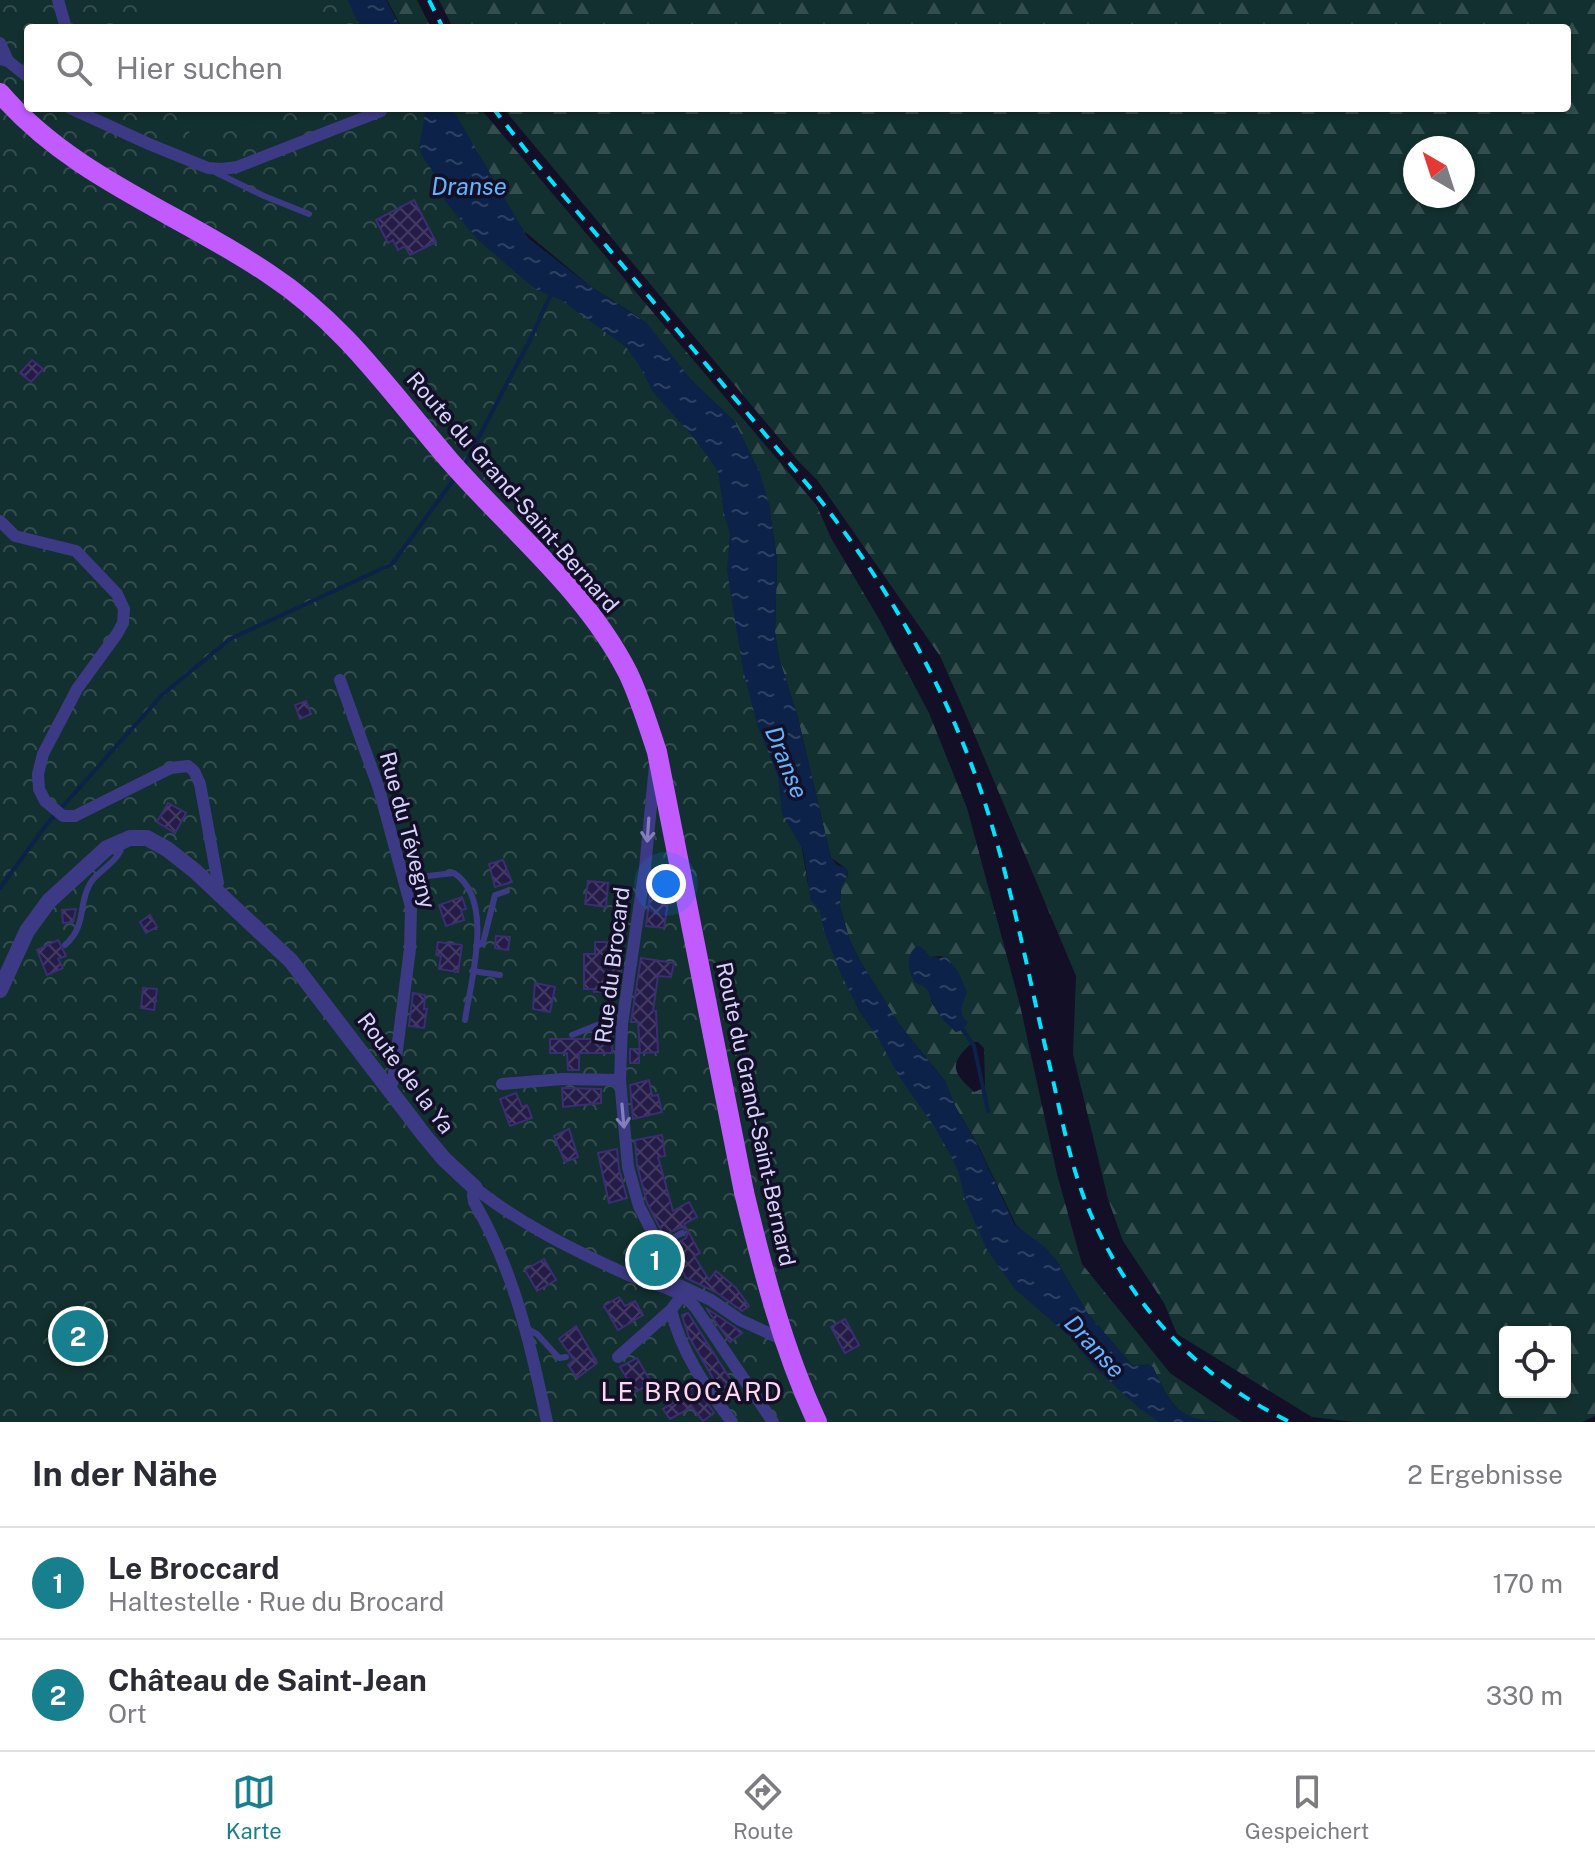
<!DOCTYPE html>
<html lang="de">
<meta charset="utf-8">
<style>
body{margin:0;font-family:"Public Sans",sans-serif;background:#f2f2f3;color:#2b2b33}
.controls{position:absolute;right:24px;bottom:24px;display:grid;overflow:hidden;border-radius:8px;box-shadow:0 2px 6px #0004}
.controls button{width:72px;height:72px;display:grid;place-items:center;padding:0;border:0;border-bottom:2px solid #e1e1e2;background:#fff;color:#2b2b33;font:40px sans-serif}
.compass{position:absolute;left:1403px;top:136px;width:72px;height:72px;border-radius:50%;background:#fff;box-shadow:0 2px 6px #0004;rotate:321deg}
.you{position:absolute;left:666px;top:884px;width:28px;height:28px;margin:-20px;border:6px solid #fff;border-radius:50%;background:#1a73e8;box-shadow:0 0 0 12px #1a73e833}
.badge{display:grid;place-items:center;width:52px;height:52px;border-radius:50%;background:#187f8f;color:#fff;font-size:26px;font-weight:700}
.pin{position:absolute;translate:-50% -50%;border:4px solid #fff;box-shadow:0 2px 8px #0006}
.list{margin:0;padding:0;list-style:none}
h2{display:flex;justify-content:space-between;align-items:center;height:104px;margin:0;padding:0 32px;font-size:34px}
h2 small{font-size:26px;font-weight:400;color:#7c7c81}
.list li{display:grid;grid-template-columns:52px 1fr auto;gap:24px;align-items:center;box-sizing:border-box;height:112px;padding:0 32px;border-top:2px solid #e1e1e2}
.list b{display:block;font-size:30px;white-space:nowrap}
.list p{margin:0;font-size:26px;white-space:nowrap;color:#7c7c81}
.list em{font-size:26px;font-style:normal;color:#7c7c81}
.icon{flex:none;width:44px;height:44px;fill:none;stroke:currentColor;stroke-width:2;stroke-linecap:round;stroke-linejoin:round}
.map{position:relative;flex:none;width:1595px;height:1422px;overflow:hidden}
.search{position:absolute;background:#fff;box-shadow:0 2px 6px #0004;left:24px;right:24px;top:24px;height:88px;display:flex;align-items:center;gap:20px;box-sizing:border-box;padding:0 28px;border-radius:8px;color:#7c7c81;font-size:30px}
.sheet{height:328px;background:#fff}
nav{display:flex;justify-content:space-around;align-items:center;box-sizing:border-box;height:112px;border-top:2px solid #e1e1e2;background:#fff;font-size:22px;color:#7c7c81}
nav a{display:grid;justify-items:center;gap:4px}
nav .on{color:#187f8f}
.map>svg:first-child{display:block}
.forest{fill:url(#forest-firs);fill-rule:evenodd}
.park{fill:url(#park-crowns)}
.garden{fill:#12302f}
.water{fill:url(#water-ripples)}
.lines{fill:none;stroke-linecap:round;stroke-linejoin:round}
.stream{stroke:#0c2248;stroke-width:4}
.building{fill:url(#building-cross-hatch);stroke:#3b2d73;stroke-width:2}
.service{stroke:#3d3a85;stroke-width:6}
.minor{stroke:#3d3a85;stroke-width:12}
.tertiary{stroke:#3d3a85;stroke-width:16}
.primary{stroke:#c25bff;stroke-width:20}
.rail{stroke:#00e5ff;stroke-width:4;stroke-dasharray:12 10;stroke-linecap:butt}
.primary-bridge{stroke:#c25bff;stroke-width:20}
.oneway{stroke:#837fbc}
.labels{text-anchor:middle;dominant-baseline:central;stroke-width:7;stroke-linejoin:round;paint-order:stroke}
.street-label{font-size:22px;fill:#d9d4ff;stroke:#130f26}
.water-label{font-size:24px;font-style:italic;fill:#62b6ff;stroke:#130f26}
.quarter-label{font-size:26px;letter-spacing:2px;fill:#ffd6f0;stroke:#130f26}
</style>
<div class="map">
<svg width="1595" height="1422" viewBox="0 0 1595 1422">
<defs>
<pattern id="forest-firs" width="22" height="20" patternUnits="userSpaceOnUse" patternTransform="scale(2)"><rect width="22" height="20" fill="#12302f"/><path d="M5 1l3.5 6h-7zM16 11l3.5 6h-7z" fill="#344d4e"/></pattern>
<pattern id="park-crowns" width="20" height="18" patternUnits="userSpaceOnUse" patternTransform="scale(2)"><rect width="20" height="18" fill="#12302f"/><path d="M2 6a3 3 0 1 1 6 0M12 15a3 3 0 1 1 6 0" fill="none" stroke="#344d4e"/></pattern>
<pattern id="water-ripples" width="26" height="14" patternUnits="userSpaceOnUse" patternTransform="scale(2)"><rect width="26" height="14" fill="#0c2248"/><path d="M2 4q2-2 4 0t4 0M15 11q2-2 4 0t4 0" fill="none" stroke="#2f4163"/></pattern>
<pattern id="building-cross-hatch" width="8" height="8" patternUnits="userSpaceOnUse" patternTransform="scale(2)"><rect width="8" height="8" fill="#241b47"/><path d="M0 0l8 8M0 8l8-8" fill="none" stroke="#433b63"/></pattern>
</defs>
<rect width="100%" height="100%" fill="#130f26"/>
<!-- forest -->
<g class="forest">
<path d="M387 0H417L431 28H402Z"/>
<path d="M439 0H1595V1416L1582 1422H1354L1312 1417 1177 1334 1164 1303 1123 1241 1108 1199 1073 1054 1076 976 970 724 940 656 818 481 799 462 503 108H1567V28H453ZM1415 148H1463V196H1415ZM1505 1332H1565V1392H1505Z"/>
<path d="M447 108H480L817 506 831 538 879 619 929 713 967 808 1020 1005 1057 1174 1082 1264 1170 1373 1242 1422C1186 1422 1176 1419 1153 1367L1132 1365 1088 1314 1056 1260 1016 1225 979 1147 954 1104 945 1081 899 1024 859 959 850 941 840 907 841 886 848 875 847 869 831 858 798 718 779 658 775 632 777 560 769 505 735 422 691 380 640 318 590 286 524 231 488 179ZM923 949 930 957 942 956 965 997 960 1007 962 1017 956 1032 942 1018 932 1003 929 990 912 977 911 970ZM973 1042H978L984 1048 985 1084 984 1088 974 1092C952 1072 948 1064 973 1042Z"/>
</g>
<!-- park -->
<path class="park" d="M0 0H366L383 28H28V108H434L485 216 709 421 752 556 808 884 959 1136 1011 1249 1181 1422H0Z"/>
<!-- garden -->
<g class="garden">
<path d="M138 0H306L317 28H149Z"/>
<path d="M180 108H291L194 144Z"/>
</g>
<!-- water -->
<g class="water">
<path d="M348 0H386L401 28H360Z"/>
<path d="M426 108H452L528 238 590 286 647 323 691 380 735 422 760 473 769 505 777 560 775 632 779 658 798 718 831 858 837 865 847 868 848 874 841 886 840 907 850 941 859 959 899 1024 945 1081 954 1104 979 1148 1015 1225 1046 1248 1056 1260 1088 1314 1132 1365 1149 1364 1153 1367C1170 1404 1175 1418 1219 1422H1159L1139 1408 1093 1366 1071 1338 1015 1289 987 1250 964 1197 959 1173 952 1158 934 1126 900 1078 877 1036 860 1013 841 974 824 931 820 911 811 901 803 850 782 814 778 777 757 724 743 670 727 570 730 534 724 514 718 471 696 440 653 392 638 363 626 347 561 300 535 289 477 239 444 200 441 183 423 158 419 148Z"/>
<path d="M919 945 930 957 947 958 958 971 967 992C963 1005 956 1012 968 1022L963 1030 956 1032C948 1025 939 1016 934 1006 928 994 931 987 915 983 908 971 904 953 919 945Z"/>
</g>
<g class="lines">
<!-- stream -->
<g class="stream">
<path d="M463 467 531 338 551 294"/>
<path d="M0 888 47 824 162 695 230 639 392 564 455 478"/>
<path d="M963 1030 974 1046 988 1111"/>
</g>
</g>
<!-- building -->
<g class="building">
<path d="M414 200 436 242 410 255 405 246 398 250 393 240 388 243 376 220Z"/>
<path d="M32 360 43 369 31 382 20 373Z"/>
<path d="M306 701 311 714 300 719 295 705Z"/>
<path d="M168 803 186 813 175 833 157 822Z"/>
<path d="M503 860 512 882 495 887 489 864Z"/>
<path d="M588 881 608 883 606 907 585 904Z"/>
<path d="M651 886 670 889 664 928 646 926Z"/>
<path d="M462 897 466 909 461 910 464 920 446 926 439 905Z"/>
<path d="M76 909 73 922 63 923 62 910Z"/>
<path d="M150 915 157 927 146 933 140 922Z"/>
<path d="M496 936 510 937 508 950 495 948Z"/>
<path d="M58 940 66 956 58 959 63 968 47 975 37 950Z"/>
<path d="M438 942 462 945 458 972 439 969 441 956 436 955Z"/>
<path d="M595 942H620V956H623L618 991 594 992V989H584V954H595Z"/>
<path d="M641 958 674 963 671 977 658 976 653 1011H656L658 1052 640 1053 638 1022H631Z"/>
<path d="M535 983 555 987 550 1012 533 1009Z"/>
<path d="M143 988 157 989 154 1010 141 1008Z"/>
<path d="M413 993 425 995 424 1009H427L424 1028 409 1026Z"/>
<path d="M613 1030 612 1053H579V1070H568L567 1053H550V1039H588L594 1038V1032L598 1031Z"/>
<rect x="630" y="1049" width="9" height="14"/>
<path d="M649 1080 652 1096 658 1095 662 1112 633 1119 630 1085Z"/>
<path d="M562 1088 601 1089V1103L563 1107Z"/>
<path d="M516 1093 522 1107 527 1105 532 1118 510 1126 500 1099Z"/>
<path d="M569 1129 578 1157 565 1162 554 1136Z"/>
<path d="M662 1135 665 1156 658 1157 673 1211 689 1202 697 1217 684 1224 700 1253 694 1256 709 1280 716 1271 736 1288 749 1306 742 1311 716 1292 686 1278 670 1247 686 1238 688 1231 681 1227 664 1236 647 1203 637 1165 635 1140Z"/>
<path d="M617 1149 619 1169 627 1198 609 1203 598 1153Z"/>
<path d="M644 1237 655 1257 640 1266 628 1246Z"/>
<path d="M544 1259 556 1280 537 1291 525 1270Z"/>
<path d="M619 1297 625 1306 635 1301 643 1315 618 1330 604 1306Z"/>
<path d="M706 1308 739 1330 742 1333 730 1342Z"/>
<path d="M688 1313 732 1382 720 1390 689 1337 682 1315Z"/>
<path d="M845 1319 859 1345 845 1353 831 1327Z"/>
<path d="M576 1326 597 1363 577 1378 568 1365 574 1360 559 1339Z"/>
<path d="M637 1358 649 1379 643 1383 645 1387 635 1392 620 1367Z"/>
<path d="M692 1381 714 1413 703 1421 692 1407 670 1419 663 1409 676 1401 671 1394Z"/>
</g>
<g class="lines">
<!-- service -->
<g class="service">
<path d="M215 172 264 196 309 214"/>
<path d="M406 884 428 876 454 873C495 900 471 979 465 1020"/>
<path d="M65 945C88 925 77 904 91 882 100 869 121 860 122 844"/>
<path d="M476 946 482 944 484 939 495 895 507 891"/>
<path d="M472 971 500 975"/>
<path d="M572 1035 597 1025 622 1024"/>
<path d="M660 1245 682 1233"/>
<path d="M526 1328 537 1334 559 1358 566 1357"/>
</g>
<!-- minor -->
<g class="minor">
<path d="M58 0 66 28"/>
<path d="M0 43 8 61"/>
<path d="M0 59 8 61 28 77"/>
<path d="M70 108 149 144 208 168 222 169 237 167 381 111"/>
<path d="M0 521 15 536 76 551 117 594 124 609 123 623 117 634 77 689 43 754 38 774 39 789 45 801 63 816H75L171 768 188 766 194 771 200 784 218 883 215 888"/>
<path d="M340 680 379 789 411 907 410 949 393 1081 389 1088"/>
<path d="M655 765 645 868 622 1024 620 1080 628 1167 639 1206 666 1259 665 1287"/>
<path d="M502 1084 563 1079 620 1080"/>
<path d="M475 1188C519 1223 573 1250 624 1273 649 1285 677 1286 695 1307L773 1422"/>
<path d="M475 1188 473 1195 474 1202C514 1270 531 1346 547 1422"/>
<path d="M679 1285 711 1300 740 1320 786 1341"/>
<path d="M683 1294 671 1310C681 1352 706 1388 732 1422"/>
<path d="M618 1357 671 1310"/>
</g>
<!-- tertiary -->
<path class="tertiary" d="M0 990 27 931 49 901 107 848 130 838H147L167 849 195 871 291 961 424 1135 444 1159 475 1188"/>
<!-- primary -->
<path class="primary" d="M0 93C72 177 179 213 269 274 344 323 392 394 449 460 509 529 586 590 628 673 640 698 648 725 657 752L744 1192"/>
<!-- rail -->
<g class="rail">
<path d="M429 0 443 28"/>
<path d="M493 108 532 158 813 491C885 581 943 681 981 791 1011 880 1028 975 1050 1067 1060 1110 1068 1154 1083 1195 1121 1296 1194 1376 1290 1422"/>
</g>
<!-- primary-bridge -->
<path class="primary-bridge" d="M744 1192C763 1271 783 1349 817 1422"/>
</g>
<!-- one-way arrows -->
<defs><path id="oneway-shaft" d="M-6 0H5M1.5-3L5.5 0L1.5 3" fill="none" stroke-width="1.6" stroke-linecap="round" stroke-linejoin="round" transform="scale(2)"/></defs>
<g class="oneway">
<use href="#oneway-shaft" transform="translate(648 830) rotate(94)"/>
<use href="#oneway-shaft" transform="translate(623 1116) rotate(85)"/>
</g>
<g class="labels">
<!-- street labels -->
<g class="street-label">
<text transform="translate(513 492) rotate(49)">Route du Grand-Saint-Bernard</text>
<text transform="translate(408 830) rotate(75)">Rue du Tévegny</text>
<text transform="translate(612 965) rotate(-83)">Rue du Brocard</text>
<text transform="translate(406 1073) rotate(53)">Route de la Ya</text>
<text transform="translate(756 1114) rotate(78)">Route du Grand-Saint-Bernard</text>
</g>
<!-- water labels -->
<g class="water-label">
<text x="469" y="186">Dranse</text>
<text transform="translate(787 762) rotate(68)">Dranse</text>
<text transform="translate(1095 1346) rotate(47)">Dranse</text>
</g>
<!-- quarter labels -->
<g class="quarter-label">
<text x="692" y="1391">LE BROCARD</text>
</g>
</g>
</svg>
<div class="controls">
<button><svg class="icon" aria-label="locate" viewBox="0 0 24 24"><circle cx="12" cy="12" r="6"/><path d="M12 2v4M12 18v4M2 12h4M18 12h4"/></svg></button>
</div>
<svg class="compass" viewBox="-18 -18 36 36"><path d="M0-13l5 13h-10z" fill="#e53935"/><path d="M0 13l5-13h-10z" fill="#7c7c81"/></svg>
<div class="you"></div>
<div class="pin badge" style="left:655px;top:1260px">1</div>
<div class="pin badge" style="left:78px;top:1336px">2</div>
<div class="search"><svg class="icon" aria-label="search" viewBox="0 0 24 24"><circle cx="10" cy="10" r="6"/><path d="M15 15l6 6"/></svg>Hier suchen</div>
</div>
<section class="sheet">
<h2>In der Nähe<small>2 Ergebnisse</small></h2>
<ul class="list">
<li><span class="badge">1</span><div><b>Le Broccard</b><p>Haltestelle · Rue du Brocard</p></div><em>170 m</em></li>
<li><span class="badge">2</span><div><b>Château de Saint-Jean</b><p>Ort</p></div><em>330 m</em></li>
</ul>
</section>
<nav>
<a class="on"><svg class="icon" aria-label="map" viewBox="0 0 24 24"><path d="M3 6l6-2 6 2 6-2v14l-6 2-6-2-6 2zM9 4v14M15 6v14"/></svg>Karte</a>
<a><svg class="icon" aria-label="directions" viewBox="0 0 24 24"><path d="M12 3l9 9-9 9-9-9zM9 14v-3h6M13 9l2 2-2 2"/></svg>Route</a>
<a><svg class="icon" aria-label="saved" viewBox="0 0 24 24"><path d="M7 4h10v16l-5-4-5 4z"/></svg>Gespeichert</a>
</nav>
